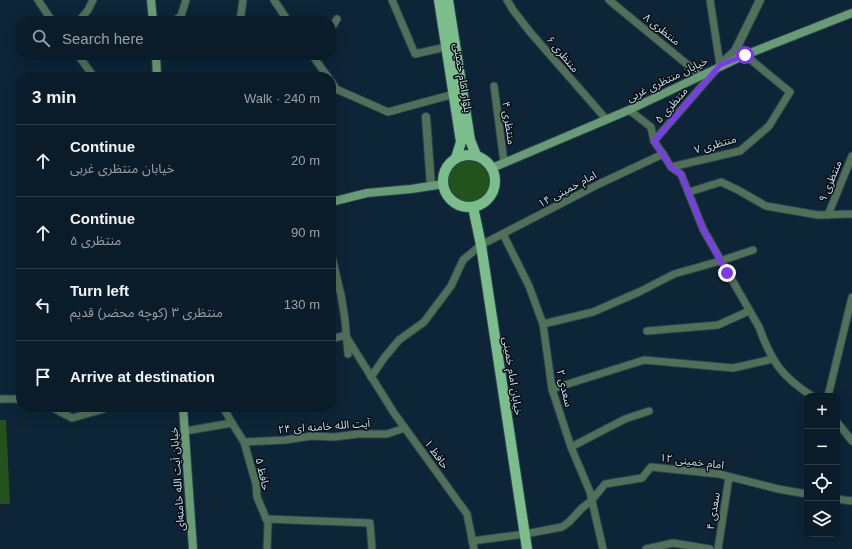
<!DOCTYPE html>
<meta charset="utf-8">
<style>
body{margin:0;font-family:Arial,"Noto Sans Arabic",sans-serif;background:#182935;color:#f1f3f6}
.controls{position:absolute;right:12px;bottom:12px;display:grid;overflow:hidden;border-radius:8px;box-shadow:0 4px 16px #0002}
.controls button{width:36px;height:36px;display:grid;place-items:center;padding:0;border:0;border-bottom:1px solid #2a3a46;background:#0a1c29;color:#f1f3f6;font:20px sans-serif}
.stop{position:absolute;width:12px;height:12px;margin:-9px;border:3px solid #7c3aed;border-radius:50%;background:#fff}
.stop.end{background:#7c3aed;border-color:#fff;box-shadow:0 1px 4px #0008}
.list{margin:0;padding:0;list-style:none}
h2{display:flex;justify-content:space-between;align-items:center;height:52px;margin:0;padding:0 16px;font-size:17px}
h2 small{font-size:13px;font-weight:400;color:#99a1a8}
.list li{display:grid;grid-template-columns:26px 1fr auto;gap:12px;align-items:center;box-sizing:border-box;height:72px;padding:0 16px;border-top:1px solid #2a3a46}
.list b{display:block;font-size:15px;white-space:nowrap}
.list p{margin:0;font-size:13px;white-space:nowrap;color:#99a1a8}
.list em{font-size:13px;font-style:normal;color:#99a1a8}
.icon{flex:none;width:22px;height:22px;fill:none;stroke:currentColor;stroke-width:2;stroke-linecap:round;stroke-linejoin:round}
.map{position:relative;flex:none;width:852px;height:549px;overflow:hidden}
.search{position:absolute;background:#0a1c29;box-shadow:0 4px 16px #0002;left:16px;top:16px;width:320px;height:44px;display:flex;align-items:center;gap:10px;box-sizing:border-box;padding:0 14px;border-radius:16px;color:#99a1a8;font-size:15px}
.panel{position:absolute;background:#0a1c29;box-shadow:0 4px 16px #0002;left:16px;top:72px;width:320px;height:340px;border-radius:16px}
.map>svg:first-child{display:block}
.green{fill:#22531c}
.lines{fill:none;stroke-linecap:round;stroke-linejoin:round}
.minor-casing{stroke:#2c4253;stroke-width:9}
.tertiary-casing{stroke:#2c4253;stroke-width:10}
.secondary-casing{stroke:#2c4253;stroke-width:10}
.primary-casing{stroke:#2c4253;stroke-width:12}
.minor{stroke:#517058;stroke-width:7}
.tertiary{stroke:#517058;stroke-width:8}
.secondary{stroke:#699c75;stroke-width:8}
.primary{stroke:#7bbe8b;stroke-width:10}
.route{stroke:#7c3aed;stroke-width:5}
.labels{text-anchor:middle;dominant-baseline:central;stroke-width:3;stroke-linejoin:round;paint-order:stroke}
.street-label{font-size:11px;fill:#cddce8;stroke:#050e15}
</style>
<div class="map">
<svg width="852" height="549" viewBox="0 0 852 549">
<rect width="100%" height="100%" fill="#0d2537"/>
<!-- green -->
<g class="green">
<circle cx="469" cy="181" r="22"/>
<path d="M0 420H6L10 504H0Z"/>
</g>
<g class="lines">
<!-- minor casing -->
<g class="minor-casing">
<g id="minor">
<path d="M38 0 52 21"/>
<path d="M274 0 288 21"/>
<path d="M392 0 415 54 446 47"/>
<path d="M507 0 513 10 530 32 606 119"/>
<path d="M609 0 700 75"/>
<path d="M79 21 88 10 93 0"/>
<path d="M174 21 181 16 186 0"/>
<path d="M240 21 243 0"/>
<path d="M331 29 337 19"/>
<path d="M78 55 94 77"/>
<path d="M312 55 328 77"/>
<path d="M331 81 336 89 388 112 454 94"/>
<path d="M494 86 504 162"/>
<path d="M629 110 651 127 654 141 663 154 671 167 681 174 703 229 759 327C771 361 782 377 812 396"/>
<path d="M654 141 720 65 710 0"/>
<path d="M671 167 740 151 769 126 790 92 745 55 735 51"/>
<path d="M689 192 721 182 738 190 766 206 818 215 852 214"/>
<path d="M828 215 852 156"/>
<path d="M503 234 529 286 543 324 552 389 571 447 590 492 603 549"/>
<path d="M331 253 341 295 345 320 348 354"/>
<path d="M543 324 593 312 639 292 674 274 720 261 753 250"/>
<path d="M647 331 718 325 749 311"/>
<path d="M331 339 342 336 347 338 394 413 467 514 474 549"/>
<path d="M371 377 384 358 399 340 424 322 451 286 463 260 481 245 599 184 663 154"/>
<path d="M552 389 644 360 733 368 773 359"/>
<path d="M828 396 852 297"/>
<path d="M0 399H21"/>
<path d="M51 407 72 418 104 409 107 407"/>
<path d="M223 407 232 423 244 442 256 484 257 497 268 523 267 549"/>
<path d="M837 422 852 441"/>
<path d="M185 431 232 423"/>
<path d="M244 442 285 440 311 436 334 437 358 434H387L405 428"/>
<path d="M571 447 625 419 649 411"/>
<path d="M837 499 852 501"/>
<path d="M266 519 370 523 372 549"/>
<path d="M472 541 525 534 562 527 569 522 582 508 591 501 605 484 642 478 651 467 719 474 778 489 807 494"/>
<path d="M646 549 673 543 710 549"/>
<path d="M718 549 729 477"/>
</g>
</g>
<!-- tertiary casing -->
<g class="tertiary-casing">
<g id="tertiary">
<path d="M720 65 735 51 760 0"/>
<path d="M426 117 431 186"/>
</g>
</g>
<!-- secondary casing -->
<g class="secondary-casing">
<g id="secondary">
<path d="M151 0 153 21"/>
<path d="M156 55 157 77"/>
<path d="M492 168 629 110 745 55 852 13"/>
<path d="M331 202 367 193 411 189 444 184"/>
<path d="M183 407 193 549"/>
</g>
</g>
<!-- primary casing -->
<g class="primary-casing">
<g id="primary">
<path d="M439 0 461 142 456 158"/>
<path d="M448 0 470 140 476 155"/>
<circle cx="469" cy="181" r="26"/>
<path d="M473 207 481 245 527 549"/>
</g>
</g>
<!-- minor -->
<use href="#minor" class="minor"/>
<!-- tertiary -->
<use href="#tertiary" class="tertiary"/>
<!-- secondary -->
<use href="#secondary" class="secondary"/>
<!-- primary -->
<use href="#primary" class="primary"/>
</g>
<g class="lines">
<!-- route -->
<path class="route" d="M727 273 703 229 681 174 671 167 654 141 720 65 745 55"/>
</g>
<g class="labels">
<!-- street labels -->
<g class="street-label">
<text transform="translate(662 29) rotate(39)">منتظری ۸</text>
<text transform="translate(563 54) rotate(50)">منتظری ۶</text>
<text transform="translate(463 78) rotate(81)">بلوار امام خمینی</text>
<text transform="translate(667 79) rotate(-26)">خیابان منتظری غربی</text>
<text transform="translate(671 105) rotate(-49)">منتظری ۵</text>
<text transform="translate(509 123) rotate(82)">منتظری ۴</text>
<text transform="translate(715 144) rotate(-16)">منتظری ۷</text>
<text transform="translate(830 181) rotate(-68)">منتظری ۹</text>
<text transform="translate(567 189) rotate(-28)">امام خمینی ۱۴</text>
<text transform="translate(513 376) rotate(81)">خیابان امام خمینی</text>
<text transform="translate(565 388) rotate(77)">سعدی ۲</text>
<text transform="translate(324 426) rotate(-4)">آیت الله خامنه ای ۲۴</text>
<text transform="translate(437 454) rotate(54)">حافظ ۱</text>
<text transform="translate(692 461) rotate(7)">امام خمینی ۱۲</text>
<text transform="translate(263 474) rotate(77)">حافظ ۵</text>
<text transform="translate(177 479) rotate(-94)">خیابان آیت الله خامنه‌ای</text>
<text transform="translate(713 511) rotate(-81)">سعدی ۴</text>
</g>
</g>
</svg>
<div class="controls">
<button>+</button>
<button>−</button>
<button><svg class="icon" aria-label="locate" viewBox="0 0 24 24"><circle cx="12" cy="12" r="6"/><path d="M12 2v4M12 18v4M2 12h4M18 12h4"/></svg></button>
<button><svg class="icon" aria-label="layers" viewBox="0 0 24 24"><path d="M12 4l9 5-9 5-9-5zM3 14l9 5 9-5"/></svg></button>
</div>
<div class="stop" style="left:745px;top:55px"></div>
<div class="stop end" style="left:727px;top:273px"></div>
<div class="search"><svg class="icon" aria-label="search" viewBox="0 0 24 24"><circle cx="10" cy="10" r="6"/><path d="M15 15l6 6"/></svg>Search here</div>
<section class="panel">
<h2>3 min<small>Walk · 240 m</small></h2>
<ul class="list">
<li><svg class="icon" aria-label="ahead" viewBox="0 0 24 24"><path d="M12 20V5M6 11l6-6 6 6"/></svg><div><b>Continue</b><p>خیابان منتظری غربی</p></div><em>20 m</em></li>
<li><svg class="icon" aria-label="ahead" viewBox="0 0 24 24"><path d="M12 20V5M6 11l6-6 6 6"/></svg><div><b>Continue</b><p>منتظری ۵</p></div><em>90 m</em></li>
<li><svg class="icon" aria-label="left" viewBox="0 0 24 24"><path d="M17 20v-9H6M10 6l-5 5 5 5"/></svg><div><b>Turn left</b><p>منتظری ۳ (کوچه محضر) قدیم</p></div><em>130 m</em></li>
<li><svg class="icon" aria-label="arrive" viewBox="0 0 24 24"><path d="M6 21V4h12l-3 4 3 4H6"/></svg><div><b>Arrive at destination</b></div></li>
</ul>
</section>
</div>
